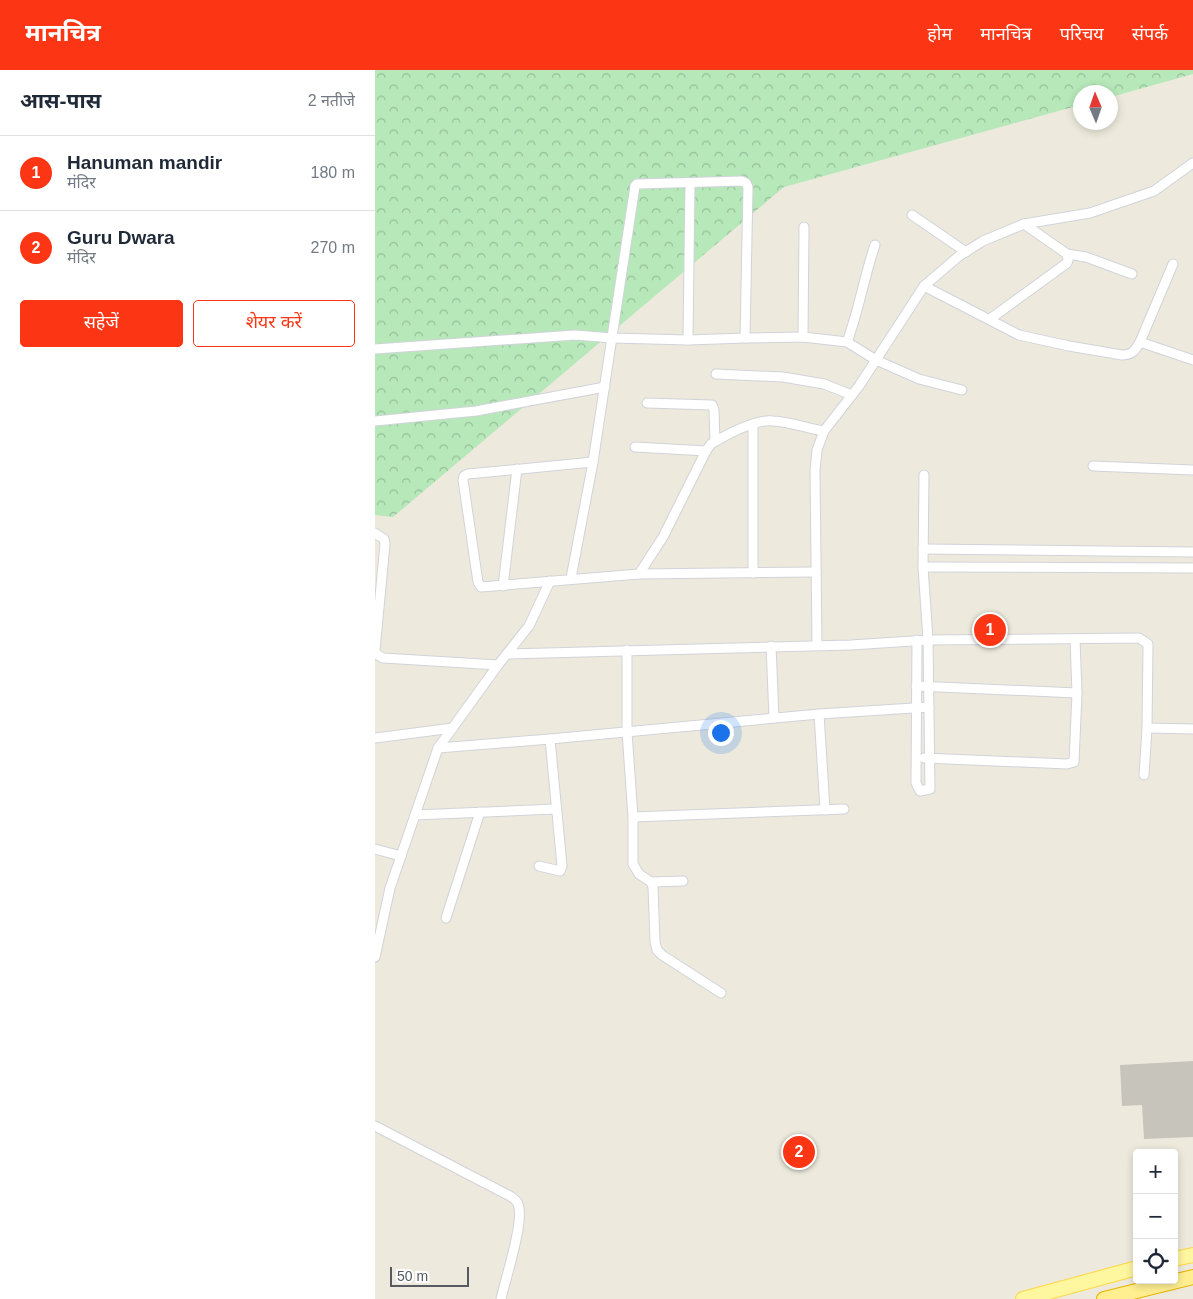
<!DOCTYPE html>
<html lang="hi">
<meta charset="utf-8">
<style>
body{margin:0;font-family:Helvetica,"Noto Sans Devanagari",sans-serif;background:#f6f6f7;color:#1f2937}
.controls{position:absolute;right:15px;bottom:15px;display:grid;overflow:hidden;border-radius:5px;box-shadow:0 2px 8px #0003}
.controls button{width:45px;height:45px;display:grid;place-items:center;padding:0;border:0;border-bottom:1px solid #e0e1e3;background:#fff;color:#1f2937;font:25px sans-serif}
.compass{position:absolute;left:698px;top:15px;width:45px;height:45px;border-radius:50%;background:#fff;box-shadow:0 2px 8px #0003;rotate:358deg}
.scale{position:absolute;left:15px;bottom:12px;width:79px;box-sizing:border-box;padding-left:5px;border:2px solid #575b61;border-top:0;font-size:14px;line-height:18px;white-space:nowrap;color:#575b61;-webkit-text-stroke:4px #fff;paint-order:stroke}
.you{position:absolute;left:345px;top:662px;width:18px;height:18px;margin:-12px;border:4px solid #fff;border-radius:50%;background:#1a73e8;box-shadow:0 0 0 8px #1a73e833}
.badge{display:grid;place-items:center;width:32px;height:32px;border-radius:50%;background:#fc3614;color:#fff;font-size:16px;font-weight:700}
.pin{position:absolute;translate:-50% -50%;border:2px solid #fff;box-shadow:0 1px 5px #0006}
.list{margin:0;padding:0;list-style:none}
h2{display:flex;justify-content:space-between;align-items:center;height:65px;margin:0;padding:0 20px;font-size:21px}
h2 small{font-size:16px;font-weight:400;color:#747a83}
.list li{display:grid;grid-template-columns:32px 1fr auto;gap:15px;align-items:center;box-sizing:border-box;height:75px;padding:0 20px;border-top:1px solid #e0e1e3}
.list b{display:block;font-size:19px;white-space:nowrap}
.list p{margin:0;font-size:16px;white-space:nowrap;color:#747a83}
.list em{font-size:16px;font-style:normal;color:#747a83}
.actions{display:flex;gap:10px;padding:15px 20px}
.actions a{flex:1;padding:11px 0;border:1px solid #fc3614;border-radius:5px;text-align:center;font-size:18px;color:#fc3614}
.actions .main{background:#fc3614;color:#fff}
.icon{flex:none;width:28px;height:28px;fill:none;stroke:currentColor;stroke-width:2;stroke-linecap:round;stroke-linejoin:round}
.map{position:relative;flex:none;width:818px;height:1229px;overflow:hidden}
header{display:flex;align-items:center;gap:30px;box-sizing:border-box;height:70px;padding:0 25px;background:#fc3614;color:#fff}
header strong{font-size:24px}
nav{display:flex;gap:28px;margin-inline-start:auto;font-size:18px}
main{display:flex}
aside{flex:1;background:#fff}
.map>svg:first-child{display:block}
.forest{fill:url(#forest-crowns)}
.building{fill:#c7c4bb}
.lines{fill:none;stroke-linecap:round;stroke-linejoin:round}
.minor-casing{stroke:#d1d3da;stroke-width:11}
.primary-casing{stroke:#ffd744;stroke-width:16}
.trunk-casing{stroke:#eab100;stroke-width:16}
.minor{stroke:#fff;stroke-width:9}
.primary{stroke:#fff6a0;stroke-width:14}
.trunk{stroke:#ffef91;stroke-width:14}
</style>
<header>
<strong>मानचित्र</strong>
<nav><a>होम</a><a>मानचित्र</a><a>परिचय</a><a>संपर्क</a></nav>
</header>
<main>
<aside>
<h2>आस-पास<small>2 नतीजे</small></h2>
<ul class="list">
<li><span class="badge">1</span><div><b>Hanuman mandir</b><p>मंदिर</p></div><em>180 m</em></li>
<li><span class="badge">2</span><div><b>Guru Dwara</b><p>मंदिर</p></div><em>270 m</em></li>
</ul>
<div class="actions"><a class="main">सहेजें</a><a>शेयर करें</a></div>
</aside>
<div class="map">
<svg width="818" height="1229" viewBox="0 0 818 1229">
<defs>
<pattern id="forest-crowns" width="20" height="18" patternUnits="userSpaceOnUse" patternTransform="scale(1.25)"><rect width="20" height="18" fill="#b6e8b9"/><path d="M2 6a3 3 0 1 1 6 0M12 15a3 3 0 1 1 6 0" fill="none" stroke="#97bf9a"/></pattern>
</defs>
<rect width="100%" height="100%" fill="#edeadd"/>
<!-- forest -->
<path class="forest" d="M0 0H818V4L736 27V22H706L705 35 409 117 18 447 0 445Z"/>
<!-- building -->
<path class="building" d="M818 991V1067L769 1069 767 1035 747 1036 745 995Z"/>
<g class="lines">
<!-- minor casing -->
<g class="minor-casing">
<g id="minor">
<path d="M537 145 591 182"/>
<path d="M692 184 711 187 757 204"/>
<path d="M549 216 644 265 694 276 747 285C757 285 760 281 765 272L798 194"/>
<path d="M615 249 692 193 693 190 692 184 649 154"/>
<path d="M428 267 429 157"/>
<path d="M313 270 315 113"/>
<path d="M472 272C484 240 489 207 500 175"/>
<path d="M765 272 818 290"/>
<path d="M0 279 200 265 237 268 313 270 370 268 428 267 472 272 501 290 544 309 587 320"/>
<path d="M341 304 408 307 449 314 477 325"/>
<path d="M272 333 337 335 339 340 340 371"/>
<path d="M0 351 101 341 230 317"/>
<path d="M260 377 331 381"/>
<path d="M218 392 93 404 89 406 88 410 103 512 106 517 264 504 441 502"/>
<path d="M718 396 818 400"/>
<path d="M0 463 9 469 10 474 0 580 1 584 8 588 123 595"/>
<path d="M548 479 818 482"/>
<path d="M548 497 818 498"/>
<path d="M378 503V354"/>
<path d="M264 504 288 467 331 381 336 374C351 365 380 349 398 351 415 352 432 358 449 361"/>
<path d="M196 508 218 392 260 116 262 114 367 111 371 113 373 117 370 268"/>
<path d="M128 516 142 399"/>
<path d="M542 570 541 713 545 721 555 719 553 570 548 497 549 405"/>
<path d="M442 575 440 401 442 380 449 361 484 316 549 216 584 186 608 171 649 154 715 143 779 121 818 93"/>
<path d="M396 576 399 648"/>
<path d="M252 580V662L258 747V794L264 804 276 812 308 811"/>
<path d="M132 584 476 575 553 570 764 568 773 574 772 658 769 705"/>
<path d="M541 616 702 623"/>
<path d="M444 644 450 740"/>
<path d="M772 658 818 659"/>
<path d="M0 668 78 658"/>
<path d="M63 678 175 669 444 644 554 637"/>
<path d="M549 688 692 694 699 692 702 623 700 569"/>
<path d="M40 745 180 739"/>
<path d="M258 747 469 739"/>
<path d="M0 779 26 786"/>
<path d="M164 796 185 801 187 796 175 669"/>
<path d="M276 812 278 817 280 872 282 880 287 885 346 923"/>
<path d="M71 848 105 742"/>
<path d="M0 887 15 818 63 678 123 595 154 556 175 511"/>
<path d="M0 1056 135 1126C138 1128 142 1131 143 1134 150 1150 130 1210 126 1229"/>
</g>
</g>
<!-- primary casing -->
<g class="primary-casing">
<g id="primary">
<path d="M799 1189 818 1185"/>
<path d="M648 1229 762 1198"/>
</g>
</g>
<!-- trunk casing -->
<g class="trunk-casing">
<path id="trunk" d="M729 1229 818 1207"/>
</g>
<!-- minor -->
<use href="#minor" class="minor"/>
<!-- primary -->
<use href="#primary" class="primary"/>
<!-- trunk -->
<use href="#trunk" class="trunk"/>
</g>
</svg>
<div class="controls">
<button>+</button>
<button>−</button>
<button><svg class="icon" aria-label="locate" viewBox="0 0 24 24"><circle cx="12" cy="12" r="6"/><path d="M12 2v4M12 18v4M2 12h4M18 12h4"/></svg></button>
</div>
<svg class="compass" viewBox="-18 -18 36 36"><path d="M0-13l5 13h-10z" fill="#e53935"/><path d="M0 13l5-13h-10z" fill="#747a83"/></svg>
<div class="scale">50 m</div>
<div class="you"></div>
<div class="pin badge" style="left:615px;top:560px">1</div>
<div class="pin badge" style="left:424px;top:1082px">2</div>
</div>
</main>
